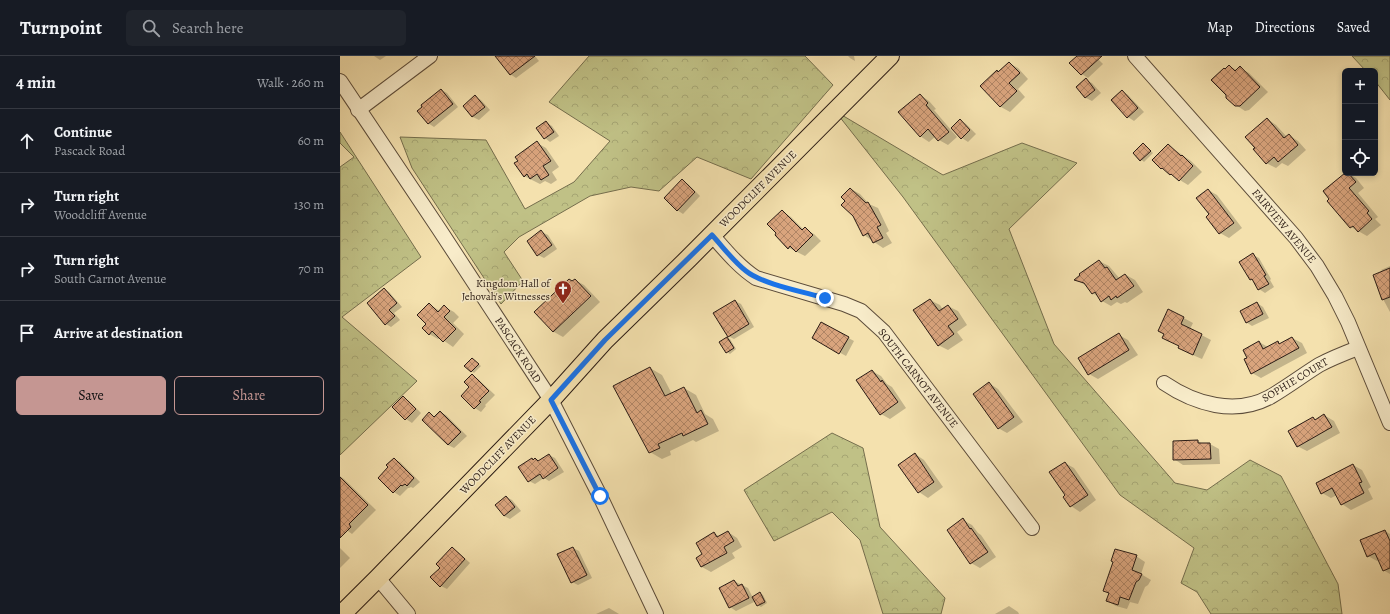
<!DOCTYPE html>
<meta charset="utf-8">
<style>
body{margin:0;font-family:Alegreya,serif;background:#20242c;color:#f1f3f6}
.controls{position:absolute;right:12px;top:12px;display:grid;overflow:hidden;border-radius:6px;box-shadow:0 2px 6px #0003}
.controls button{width:36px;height:36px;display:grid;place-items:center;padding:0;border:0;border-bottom:1px solid #363941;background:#171b24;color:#f1f3f6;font:20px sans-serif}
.stop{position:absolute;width:12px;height:12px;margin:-9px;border:3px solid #1a73e8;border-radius:50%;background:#fff}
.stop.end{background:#1a73e8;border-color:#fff;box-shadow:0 1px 4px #0008}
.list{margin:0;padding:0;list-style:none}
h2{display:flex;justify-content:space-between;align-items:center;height:52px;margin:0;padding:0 16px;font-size:17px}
h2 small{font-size:13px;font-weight:400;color:#9ea1a6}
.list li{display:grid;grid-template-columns:26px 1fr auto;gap:12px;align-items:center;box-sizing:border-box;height:64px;padding:0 16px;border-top:1px solid #363941}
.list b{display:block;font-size:15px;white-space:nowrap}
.list p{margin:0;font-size:13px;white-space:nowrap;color:#9ea1a6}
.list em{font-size:13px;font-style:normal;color:#9ea1a6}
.actions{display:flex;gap:8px;padding:12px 16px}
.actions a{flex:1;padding:9px 0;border:1px solid #c59692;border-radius:6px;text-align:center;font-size:14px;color:#c59692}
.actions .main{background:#c59692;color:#111}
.icon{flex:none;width:22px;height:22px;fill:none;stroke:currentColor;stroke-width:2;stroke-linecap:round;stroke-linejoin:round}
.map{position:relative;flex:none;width:1050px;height:558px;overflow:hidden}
header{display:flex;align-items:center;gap:24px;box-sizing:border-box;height:56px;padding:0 20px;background:#171b24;border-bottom:1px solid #363941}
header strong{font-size:19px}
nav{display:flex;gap:22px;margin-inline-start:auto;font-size:14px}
.search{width:280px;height:36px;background:#20242c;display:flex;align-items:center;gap:10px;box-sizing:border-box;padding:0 14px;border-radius:6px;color:#9ea1a6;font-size:15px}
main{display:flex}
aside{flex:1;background:#171b24}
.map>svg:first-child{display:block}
.forest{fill:url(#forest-crowns);stroke:#756e4d}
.shadow{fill:#0003}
.building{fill:url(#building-cross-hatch);stroke:#2a1b14}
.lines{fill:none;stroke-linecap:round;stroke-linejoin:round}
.minor-casing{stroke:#5c4c3a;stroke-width:16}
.major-casing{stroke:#2a1b14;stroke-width:20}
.minor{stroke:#f8ecca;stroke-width:14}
.major{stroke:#f4e1ae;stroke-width:18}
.route{stroke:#1a73e8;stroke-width:5}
.labels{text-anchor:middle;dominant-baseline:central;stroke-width:3;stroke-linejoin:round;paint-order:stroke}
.street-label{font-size:11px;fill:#2a1b14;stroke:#f8ecca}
.poi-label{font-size:11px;fill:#2a1b14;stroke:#f8ecca;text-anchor:end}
</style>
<header>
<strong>Turnpoint</strong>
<div class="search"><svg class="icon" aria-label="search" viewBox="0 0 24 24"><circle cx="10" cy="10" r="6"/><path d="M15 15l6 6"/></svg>Search here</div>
<nav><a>Map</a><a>Directions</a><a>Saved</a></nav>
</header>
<main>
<aside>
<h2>4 min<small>Walk · 260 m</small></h2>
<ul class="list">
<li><svg class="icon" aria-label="ahead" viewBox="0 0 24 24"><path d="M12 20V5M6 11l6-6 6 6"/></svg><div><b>Continue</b><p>Pascack Road</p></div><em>60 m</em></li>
<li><svg class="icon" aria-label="right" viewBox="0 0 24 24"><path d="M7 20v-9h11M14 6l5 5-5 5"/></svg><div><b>Turn right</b><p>Woodcliff Avenue</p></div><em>130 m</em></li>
<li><svg class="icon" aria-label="right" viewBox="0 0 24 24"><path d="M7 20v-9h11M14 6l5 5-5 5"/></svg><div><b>Turn right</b><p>South Carnot Avenue</p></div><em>70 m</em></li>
<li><svg class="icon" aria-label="arrive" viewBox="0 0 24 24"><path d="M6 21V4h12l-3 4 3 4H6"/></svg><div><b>Arrive at destination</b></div></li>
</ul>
<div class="actions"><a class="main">Save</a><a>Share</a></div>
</aside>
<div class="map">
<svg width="1050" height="558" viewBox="0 0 1050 558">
<defs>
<pattern id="forest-crowns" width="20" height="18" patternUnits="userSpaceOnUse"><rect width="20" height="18" fill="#c0c186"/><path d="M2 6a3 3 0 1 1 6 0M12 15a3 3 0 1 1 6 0" fill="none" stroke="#a5a573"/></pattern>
<pattern id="building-cross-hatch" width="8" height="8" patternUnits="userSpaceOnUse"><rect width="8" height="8" fill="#d9a47d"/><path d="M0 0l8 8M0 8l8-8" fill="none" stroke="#b08565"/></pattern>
</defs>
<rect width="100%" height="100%" fill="#f4e1ae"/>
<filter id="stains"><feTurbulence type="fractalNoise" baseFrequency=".005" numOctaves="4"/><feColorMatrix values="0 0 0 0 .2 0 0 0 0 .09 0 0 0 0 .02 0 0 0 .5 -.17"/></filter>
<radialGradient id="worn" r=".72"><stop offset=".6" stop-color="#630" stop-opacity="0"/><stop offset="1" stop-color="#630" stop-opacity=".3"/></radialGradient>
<!-- forest -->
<g class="forest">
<path d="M249 0H465L493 29 411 123 357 101 319 135 291 131 250 140 179 181 164 196 183 225 161 248 72 112 60 81 146 84 185 153 234 126 270 85 209 46Z"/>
<path d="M1012 0H1050V44L1035 25V15H1026Z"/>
<path d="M495 55 603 119 682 87 737 107 669 173 714 288 835 427 867 434 910 404 941 420 998 528 1002 558H871L857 536 841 527 854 492 780 439 563 141Z"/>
<path d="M0 76 81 201 2 261 77 325 0 399V111L14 101 0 87Z"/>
<path d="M492 377 523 392 540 471 605 542 601 558H543L520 484 492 456 434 485 404 434Z"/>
</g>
<!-- shadow -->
<g class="shadow">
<path d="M34 0H46L40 4Z"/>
<path d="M164 0H195L199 5 176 22 170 18Z"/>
<path d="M508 0H514L515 5 510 2Z"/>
<path d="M738 0H755L763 8 748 22 742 18 731 7Z"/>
<path d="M669 7 678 12 688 23 678 33 685 41 670 56 661 51 641 30 657 15 659 16Z"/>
<path d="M889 10 897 14 900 12 909 17 928 36 909 54 905 55 896 49 885 14Z"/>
<path d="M746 24 752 27 761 37 752 45 746 42 737 31Z"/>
<path d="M101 34 107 37 118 51 94 71 88 67Z"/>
<path d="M782 35 788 39 804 56 794 65 788 61Z"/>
<path d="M580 39 589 45 596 53 594 54 617 81 608 89 599 84 596 80 589 86 580 80Z"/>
<path d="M135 41 141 44 150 54 139 64 133 61 124 50Z"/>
<path d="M927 63 936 69 947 81 949 79 958 85 966 94 948 110 942 107 936 112 926 107Z"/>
<path d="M620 64 626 68 636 78 628 86 622 82 612 72Z"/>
<path d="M206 66 212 70 219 80 210 86 205 82Z"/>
<path d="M197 87 206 92 219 111 212 116 217 124 211 128 205 125 200 128 184 120 179 106Z"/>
<path d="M803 88 813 97 804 106 794 97Z"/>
<path d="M828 89 851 105 862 116 848 129 830 118 814 104Z"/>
<path d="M1007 117 1016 122 1024 132 1018 137 1038 161 1035 163 1041 169 1027 180 1011 171Z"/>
<path d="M342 125 348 128 360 140 343 158 337 154Z"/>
<path d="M511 133 520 138 529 148 538 152 549 175 546 177 552 187 543 192 524 179 513 159Z"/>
<path d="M868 134 877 139 902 172 889 182 880 177 870 159Z"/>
<path d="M442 155 451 161 464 174 465 173 474 178 481 185 465 200 449 192Z"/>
<path d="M202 176 208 179 217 193 204 202 198 199Z"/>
<path d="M913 199 919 202 931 223 930 224 934 231 925 237 919 233 915 225 911 223Z"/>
<path d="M759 205 769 210 780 223 786 219 795 224 803 236 787 247 785 246 781 248 777 246 771 250 762 245 759 241 752 237 747 230 736 224Z"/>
<path d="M1050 210V256L1043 243V216L1041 214Z"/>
<path d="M235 224 244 229 260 246 223 281 214 276 195 256Z"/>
<path d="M44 233 49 236 62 251 54 257 60 264 51 271 46 268Z"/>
<path d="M590 244 600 249 603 254 608 250 618 255 627 269 617 276 623 284 608 294 598 289Z"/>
<path d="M395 245 401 248 414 271 394 283 388 280Z"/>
<path d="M917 247 923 251 929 262 912 270 906 266Z"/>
<path d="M89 248 100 255 105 251 114 256 119 261 113 267 124 278 113 291 100 282 98 283 89 278 87 268Z"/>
<path d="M829 254 853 267 850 273 871 284 862 303 848 297 819 275Z"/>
<path d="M481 267 514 285 506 300 473 282Z"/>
<path d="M779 279 788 284 798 299 758 323 749 318Z"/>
<path d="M387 282 390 283 396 293 390 298 387 296Z"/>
<path d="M952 282 962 287 967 297 921 322 912 317 908 302 919 286 928 291 938 286 941 288Z"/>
<path d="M135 305 141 310 134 317 126 310Z"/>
<path d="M310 312 322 319 332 338 344 332 356 339 365 358 373 363 379 375 356 386 353 384 330 395 331 399 322 403 310 396Z"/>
<path d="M532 315 541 320 547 328 552 331 566 352 550 363 541 358Z"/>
<path d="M132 319 138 323 155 339 145 349 146 350 141 356 135 352 122 340 131 331Z"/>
<path d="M649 327 658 333 683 366 667 377 658 372Z"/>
<path d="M63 341 69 345 81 357 72 367 66 363 54 351Z"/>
<path d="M100 356 106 359 127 380 114 392 108 389 89 358 95 361Z"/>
<path d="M984 359 994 365 1000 377 967 395 957 390 973 362 976 364Z"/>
<path d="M858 385 862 388H870L879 393 880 408 843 409 834 403V386Z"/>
<path d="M575 398 584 404 603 431 588 442 579 436 560 409Z"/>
<path d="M209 399 215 402 224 416 209 425 204 422 195 428 189 425 193 404 196 403 200 405Z"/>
<path d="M54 403 60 406 80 426 73 432 71 431 69 432H68L60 440 54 436 50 411Z"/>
<path d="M725 407 734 412 756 444 740 456 731 450 726 439Z"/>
<path d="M1013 409 1022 414 1031 431 1028 433 1033 443 1011 454 1002 448 997 439 991 442 982 437Z"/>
<path d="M0 420 4 423 36 454 12 478 0 469Z"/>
<path d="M166 441 172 444 181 455 170 463 164 460Z"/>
<path d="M623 464 632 469 638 477 641 479 656 501 640 512 631 507Z"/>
<path d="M1045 475 1050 478V518L1043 514 1039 504 1037 505 1028 500Z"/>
<path d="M388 476 397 482 402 491 392 497 395 502 371 516 362 511 357 502 364 498 374 477 380 481Z"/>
<path d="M0 492 10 502 0 512Z"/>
<path d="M112 492 118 496 130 507 107 533 101 530V512Z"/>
<path d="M233 492 239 495 252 522 238 529 232 526Z"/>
<path d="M796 500 805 506 801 518 811 524 808 529 805 531 798 548 790 546 787 553 776 550 767 545 769 537 765 535 774 506Z"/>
<path d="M394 525 408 532 413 542 420 537 423 539 427 547 421 551 418 549 416 545 396 555 390 551Z"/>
<path d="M669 550 678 556 679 558H655Z"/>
<path d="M269 552 279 558H256Z"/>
</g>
<!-- building -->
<g class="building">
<path d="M155 0H195L170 19Z"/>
<path d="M737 0H762L741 19 729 7Z"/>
<path d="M669 6 680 17 669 27 677 35 660 51 640 30 657 14 658 16Z"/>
<path d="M889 9 895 15 900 10 920 31 900 50H895L886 42V39L871 24 884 12 885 13Z"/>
<path d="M746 22 755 34 745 42 736 31Z"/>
<path d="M101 33 113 48 88 68 77 55 82 51 81 49Z"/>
<path d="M782 34 798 52 787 62 771 44Z"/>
<path d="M580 38 588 47 586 49 609 76 598 85 588 73 580 81 558 56Z"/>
<path d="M135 39 145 51 132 61 123 50Z"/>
<path d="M927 62 944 82 949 78 958 89 938 106 934 101 926 108 913 93 915 92 905 81Z"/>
<path d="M620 63 630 74 621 83 611 72Z"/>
<path d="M206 65 214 76 204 83 196 72Z"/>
<path d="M197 85 211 105 203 110 209 119 201 124 197 118 190 123 187 118 184 121 174 107 178 105 175 101Z"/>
<path d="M803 87 811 95 800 105 793 97Z"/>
<path d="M828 88 841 100 842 99 853 110 839 125 831 118 830 119 822 112 821 113 812 104Z"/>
<path d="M1005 117H1008L1016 126 1009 132 1029 155 1027 157 1032 163 1018 176 1013 170 1010 172 987 145 989 143 983 135Z"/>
<path d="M342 123 355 136 337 155 324 142Z"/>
<path d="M510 132 526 147 528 146 541 169 537 171 543 182 533 187 528 177 523 180 513 160 501 149 505 145 501 141Z"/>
<path d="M868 133 894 167 879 178 866 161 869 158 856 142Z"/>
<path d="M442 154 462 174 465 171 473 179 456 196 450 190 448 193 435 179 436 177 427 168Z"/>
<path d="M201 174 212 189 197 200 187 185Z"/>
<path d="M913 197 926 219 924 220 929 228 918 234 912 223 910 224 899 206Z"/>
<path d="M759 204 765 212 767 211 776 224 785 218 794 230 777 242 776 240 771 244 769 240 761 246 755 236 752 238 744 227 734 224 740 219 739 218Z"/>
<path d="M1050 212V241L1042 244 1033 219Z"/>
<path d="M229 223 232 225 235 223 251 240 213 276 194 256Z"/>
<path d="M44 232 57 247 49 254 55 260 45 269 27 247Z"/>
<path d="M590 243 599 255 608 249 618 263 608 270 614 278 598 290 573 254Z"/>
<path d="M395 244 409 268 388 281 373 257Z"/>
<path d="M917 246 923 258 906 267 900 255Z"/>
<path d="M89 247 98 256 104 249 110 255 104 261 116 273 103 286 92 275 89 279 82 272 86 268 77 259Z"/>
<path d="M828 253 844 261 841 268 862 278 853 299 838 292 839 290 822 282 824 278 818 275Z"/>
<path d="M481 266 509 281 499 298 472 282Z"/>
<path d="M779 277 789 294 748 319 738 302Z"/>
<path d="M387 281 394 292 386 297 379 286Z"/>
<path d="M952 281 959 292 911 318 904 303 907 302 903 294 919 285 923 293 938 285 939 288Z"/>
<path d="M132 302 139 308 131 316 124 310Z"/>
<path d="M310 311 325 340 344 331 357 357 361 354 368 368 343 380 342 377 318 388 320 392 309 397 273 330Z"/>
<path d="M532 314 541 326 542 324 558 346 540 359 516 324Z"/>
<path d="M132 318 149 335 139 345 141 346 134 353 121 340 129 331 124 326Z"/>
<path d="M649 326 674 361 658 373 633 338Z"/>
<path d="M63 340 76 353 65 364 52 351Z"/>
<path d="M100 355 121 376 108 389 82 364 89 356 94 361Z"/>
<path d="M984 358 992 371 957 391 948 375 973 361 975 364Z"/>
<path d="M858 384V387H870L871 403 833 404V385Z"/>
<path d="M575 397 594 426 578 437 558 409Z"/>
<path d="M209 398 218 412 203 423 200 418 188 426 178 411 192 402 193 404 195 402 198 405Z"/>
<path d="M54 402 74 422 67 430 65 428 62 430 61 429 53 437 38 422 48 411 46 409Z"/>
<path d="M725 406 748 439 730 451 723 441 725 439 709 416Z"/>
<path d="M1013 408 1022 426 1019 427 1024 437 1001 449 992 432 981 438 976 427Z"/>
<path d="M0 421 28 449 9 468 11 471 0 482Z"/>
<path d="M166 440 175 451 164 460 155 449Z"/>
<path d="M623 462 630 473 631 472 648 496 630 508 607 474Z"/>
<path d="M1045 474 1050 485V512L1043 515 1035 497 1027 501 1020 484Z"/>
<path d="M388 475 394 485 384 491 387 497 361 511 356 502 362 498 356 487 374 476 377 481Z"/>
<path d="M112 491 125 503 100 531 90 521 100 512 96 508Z"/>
<path d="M233 491 247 519 231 527 217 498Z"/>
<path d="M775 493 797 499 792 514 802 518 799 524 796 526 789 544 780 541 778 549 766 545 769 537 763 535 773 506 771 505Z"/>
<path d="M394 524 398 530 402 528 409 542 389 552 379 532Z"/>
<path d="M420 536 425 546 417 550 412 541Z"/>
</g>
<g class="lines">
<!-- minor casing -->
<g class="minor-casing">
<g id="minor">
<path d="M795 0 956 182 977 210 995 240 1008 266 1050 367"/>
<path d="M0 25 99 173 211 344 260 440 316 558"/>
<path d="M18 54 90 0"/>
<path d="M372 179C386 195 399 211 416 222L504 248 521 255 544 276 692 472"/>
<path d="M824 327C855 348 895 360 930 341 947 331 963 319 979 309 992 302 1005 297 1018 292"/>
<path d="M38 522 68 558"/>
</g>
</g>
<!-- major casing -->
<g class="major-casing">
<path id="major" d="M2 558 38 522 211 344 265 284 349 202 550 0"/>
</g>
<!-- minor -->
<use href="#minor" class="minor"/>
<!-- major -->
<use href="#major" class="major"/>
</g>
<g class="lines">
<!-- route -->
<path class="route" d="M260 440 211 344 265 284 372 179C383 191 393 205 406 215 422 228 464 236 485 242"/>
</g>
<!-- icons -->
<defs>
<g id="church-pin" transform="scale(0.9)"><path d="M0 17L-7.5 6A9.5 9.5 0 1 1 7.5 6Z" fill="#8f2418" stroke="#f8ecca"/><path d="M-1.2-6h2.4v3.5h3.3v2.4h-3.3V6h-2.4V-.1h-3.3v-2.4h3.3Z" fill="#fff"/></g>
</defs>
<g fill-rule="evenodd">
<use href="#church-pin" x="223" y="233"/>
</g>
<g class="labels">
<!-- street labels -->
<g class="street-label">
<text transform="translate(418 133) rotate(-45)">WOODCLIFF AVENUE</text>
<text transform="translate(944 170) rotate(50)">FAIRVIEW AVENUE</text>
<text transform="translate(178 294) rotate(57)">PASCACK ROAD</text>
<text transform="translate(578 322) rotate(52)">SOUTH CARNOT AVENUE</text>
<text transform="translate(955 324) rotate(-31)">SOPHIE COURT</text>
<text transform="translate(158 399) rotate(-46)">WOODCLIFF AVENUE</text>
</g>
<!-- poi labels -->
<g class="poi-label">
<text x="210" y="227">Kingdom Hall of<tspan x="210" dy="13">Jehovah's Witnesses</tspan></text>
</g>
</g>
<rect width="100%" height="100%" filter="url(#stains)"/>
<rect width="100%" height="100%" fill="url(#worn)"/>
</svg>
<div class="controls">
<button>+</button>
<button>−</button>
<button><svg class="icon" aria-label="locate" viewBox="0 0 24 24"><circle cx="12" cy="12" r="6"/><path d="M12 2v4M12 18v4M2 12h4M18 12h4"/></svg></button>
</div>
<div class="stop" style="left:260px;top:440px"></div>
<div class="stop end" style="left:485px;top:242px"></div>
</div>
</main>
